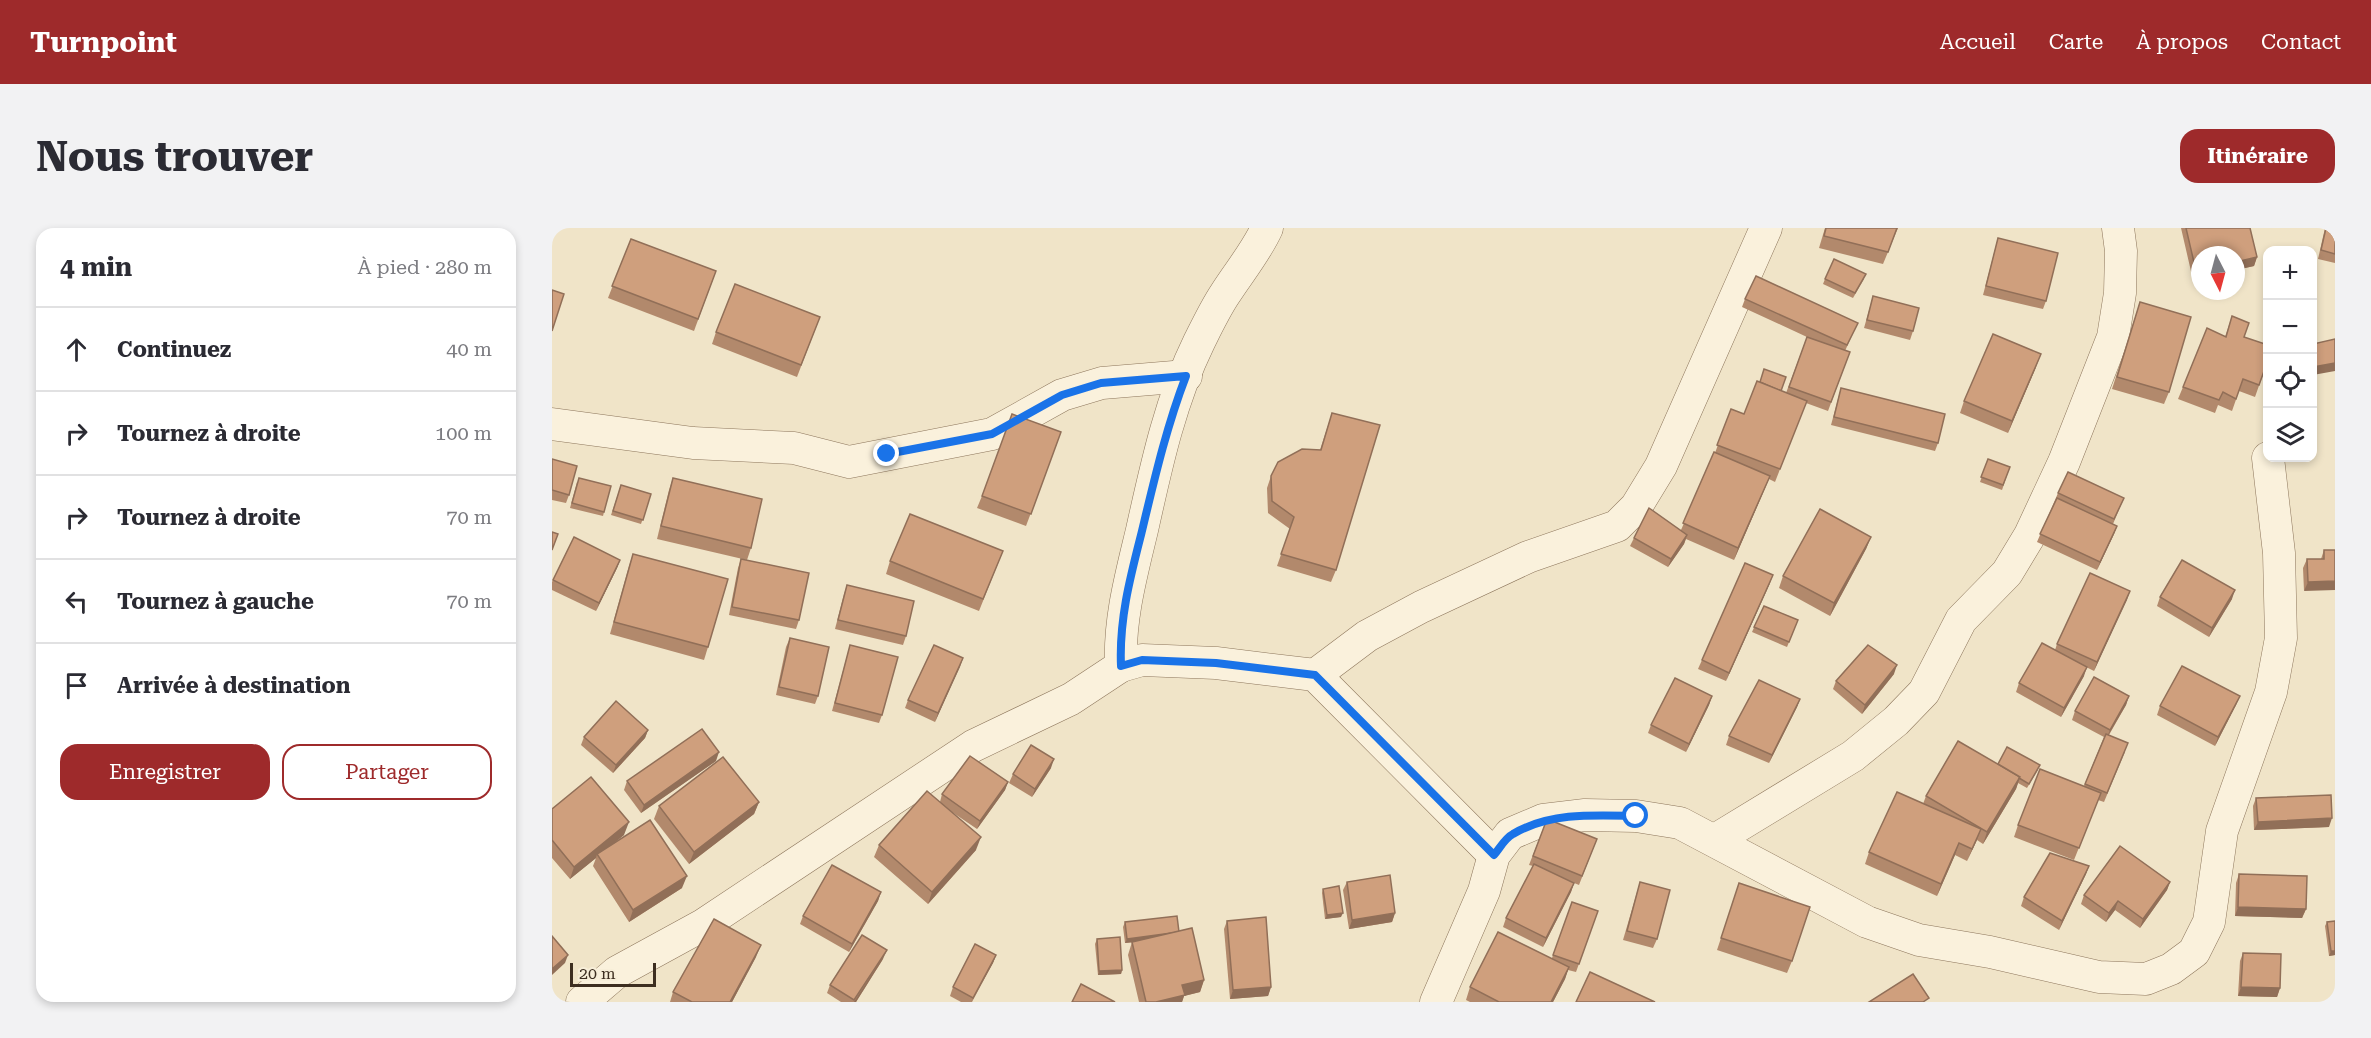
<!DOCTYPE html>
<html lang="fr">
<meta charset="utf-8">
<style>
body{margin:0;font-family:"Roboto Serif",serif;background:#f2f2f3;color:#2b2b33}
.controls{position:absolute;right:18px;top:18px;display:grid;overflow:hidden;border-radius:12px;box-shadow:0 3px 9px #0003}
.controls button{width:54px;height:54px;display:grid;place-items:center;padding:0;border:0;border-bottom:2px solid #e1e1e2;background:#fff;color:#2b2b33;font:30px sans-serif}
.compass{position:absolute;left:1639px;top:18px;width:54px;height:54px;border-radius:50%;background:#fff;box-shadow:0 3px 9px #0003;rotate:174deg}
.scale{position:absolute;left:18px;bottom:15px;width:86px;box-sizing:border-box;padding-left:6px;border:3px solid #3d2e20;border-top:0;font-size:16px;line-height:21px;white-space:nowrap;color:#3d2e20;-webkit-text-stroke:4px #f7eed8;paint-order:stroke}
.stop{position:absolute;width:18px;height:18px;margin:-14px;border:4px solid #1a73e8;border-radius:50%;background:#fff}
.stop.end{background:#1a73e8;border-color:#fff;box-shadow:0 2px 6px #0008}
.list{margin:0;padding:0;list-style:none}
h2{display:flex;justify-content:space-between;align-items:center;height:78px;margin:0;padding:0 24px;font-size:26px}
h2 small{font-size:20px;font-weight:400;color:#7c7c81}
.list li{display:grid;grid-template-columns:39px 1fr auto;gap:18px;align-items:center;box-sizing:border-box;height:84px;padding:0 24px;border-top:2px solid #e1e1e2}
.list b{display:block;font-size:22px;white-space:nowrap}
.list em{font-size:20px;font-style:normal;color:#7c7c81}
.actions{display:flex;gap:12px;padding:18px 24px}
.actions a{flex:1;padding:14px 0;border:2px solid #9e2a2b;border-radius:18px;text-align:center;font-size:21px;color:#9e2a2b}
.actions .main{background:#9e2a2b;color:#fff}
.icon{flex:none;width:33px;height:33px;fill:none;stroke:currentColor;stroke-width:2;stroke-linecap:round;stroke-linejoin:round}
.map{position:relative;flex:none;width:1783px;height:774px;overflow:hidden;border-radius:18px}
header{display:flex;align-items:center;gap:36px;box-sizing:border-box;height:84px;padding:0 30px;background:#9e2a2b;color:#fff}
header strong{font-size:28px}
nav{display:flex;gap:33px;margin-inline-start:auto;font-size:21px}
.intro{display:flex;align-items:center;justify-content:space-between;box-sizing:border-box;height:144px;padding:0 36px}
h1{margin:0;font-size:42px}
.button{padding:15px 27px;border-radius:18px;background:#9e2a2b;color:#fff;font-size:21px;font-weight:700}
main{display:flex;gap:36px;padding:0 36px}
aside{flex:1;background:#fff;border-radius:18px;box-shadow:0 3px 9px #0003}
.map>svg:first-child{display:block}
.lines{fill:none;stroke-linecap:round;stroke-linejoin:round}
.minor-casing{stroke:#8d765c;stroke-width:33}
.minor{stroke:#faf1dc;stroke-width:32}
.wall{fill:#b2896c}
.shaded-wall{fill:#916f58}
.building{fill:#cf9f7d;stroke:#916f58;stroke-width:1.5}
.route{stroke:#1a73e8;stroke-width:8}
</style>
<header>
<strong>Turnpoint</strong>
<nav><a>Accueil</a><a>Carte</a><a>À propos</a><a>Contact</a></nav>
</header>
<div class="intro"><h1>Nous trouver</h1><a class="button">Itinéraire</a></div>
<main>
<aside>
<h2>4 min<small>À pied · 280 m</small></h2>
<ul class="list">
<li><svg class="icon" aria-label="ahead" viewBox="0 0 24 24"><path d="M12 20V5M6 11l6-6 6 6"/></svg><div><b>Continuez</b></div><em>40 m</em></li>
<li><svg class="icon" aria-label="right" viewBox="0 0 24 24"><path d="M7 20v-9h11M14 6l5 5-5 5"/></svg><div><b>Tournez à droite</b></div><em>100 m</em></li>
<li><svg class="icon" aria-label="right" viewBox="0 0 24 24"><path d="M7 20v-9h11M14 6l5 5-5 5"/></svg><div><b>Tournez à droite</b></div><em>70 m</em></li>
<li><svg class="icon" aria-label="left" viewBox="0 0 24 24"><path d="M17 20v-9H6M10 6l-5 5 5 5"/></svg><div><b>Tournez à gauche</b></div><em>70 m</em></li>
<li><svg class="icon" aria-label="arrive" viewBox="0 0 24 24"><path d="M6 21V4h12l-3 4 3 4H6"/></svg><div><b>Arrivée à destination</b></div></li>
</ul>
<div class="actions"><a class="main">Enregistrer</a><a>Partager</a></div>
</aside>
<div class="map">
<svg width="1783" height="774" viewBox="0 0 1783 774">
<rect width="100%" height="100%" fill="#f0e4c8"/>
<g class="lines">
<!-- minor casing -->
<g class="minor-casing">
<g id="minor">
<path d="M715 0C704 24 687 44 673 66 663 81 655 98 647 114 618 173 604 239 590 302 579 348 567 391 569 438L590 432 664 435 763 447 942 627"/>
<path d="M0 196 141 215 242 220 297 234 440 206 510 167 550 155 634 148"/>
<path d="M763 447 815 408 869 379 976 329 1065 298 1084 279 1109 238 1214 0"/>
<path d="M1163 612 1301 528 1344 493 1372 464 1409 392 1455 345 1478 307 1512 234 1561 109 1568 65 1569 23 1566 0"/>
<path d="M30 774 65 744 151 697 421 518 519 471 569 438"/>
<path d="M884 774 932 663 942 627 958 606 991 592 1033 587 1084 588 1128 595 1315 694 1367 712 1438 724 1547 749 1594 751 1619 741 1642 724 1657 694 1670 603 1719 464 1729 410 1727 325 1716 230"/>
</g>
</g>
<!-- minor -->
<use href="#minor" class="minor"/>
</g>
<!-- wall -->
<g class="wall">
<path d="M1273 0H1346L1331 36 1267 20Z"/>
<path d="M1629 0H1698L1705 29 1702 38 1684 42V27H1648V50L1641 52Z"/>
<path d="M1773 0H1783V35L1766 31Z"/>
<path d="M1446 10 1494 73 1491 81 1431 67Z"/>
<path d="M79 11 164 43 142 103 56 70Z"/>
<path d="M1273 51H1312L1301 70 1271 56Z"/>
<path d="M1321 68 1361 103 1358 112 1312 100Z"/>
<path d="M1193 71 1302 103 1293 123 1298 124 1276 183 1254 175 1223 254 1217 251 1182 332 1134 311 1132 316 1116 339 1078 318 1082 310 1129 302 1163 225 1179 181 1192 186 1229 163 1234 165 1255 109 1190 79Z"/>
<path d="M1588 74 1617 164 1612 176 1560 161Z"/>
<path d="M1680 88 1692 109 1716 132 1703 169 1687 163 1680 183 1666 177 1663 185 1626 171 1631 159 1673 109Z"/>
<path d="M268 89 245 149 160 116 164 104Z"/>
<path d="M1484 139 1456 205 1408 185 1412 173Z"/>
<path d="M1289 160 1386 215 1383 223 1279 197Z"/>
<path d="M780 185 784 342 779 354 725 338 738 301 716 285 715 260 719 248 768 222Z"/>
<path d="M509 204 474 298 425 280 430 268Z"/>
<path d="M0 231 17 267 14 275 0 272Z"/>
<path d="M1436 231 1458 239 1450 262 1428 254Z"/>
<path d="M121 250 199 320 195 332 105 311 117 262Z"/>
<path d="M25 254 52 284 51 288 18 280Z"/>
<path d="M69 257 99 266 89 296 59 287Z"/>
<path d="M1506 265 1572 270 1561 296 1565 298 1562 306 1545 342 1485 314Z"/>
<path d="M22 309 68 332 65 340 44 383 0 362V354Z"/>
<path d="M1319 309 1314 321 1278 388 1227 360 1231 348Z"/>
<path d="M1772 322H1783L1752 363 1751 340 1755 331H1769Z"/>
<path d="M451 323 427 383 334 346 338 333Z"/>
<path d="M81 326 156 419 152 432 58 406 77 338Z"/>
<path d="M189 331 247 392 244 401 177 387 186 340Z"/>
<path d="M1218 355 1174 453 1146 441 1150 432Z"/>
<path d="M295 357 354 408 351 417 283 401 292 366Z"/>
<path d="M1578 363 1542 443 1532 438V448L1509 489 1464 464 1467 455 1503 422 1505 416Z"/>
<path d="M1608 369 1680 371 1657 409 1605 378Z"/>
<path d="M1212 378 1246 392 1235 419 1200 404Z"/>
<path d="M238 410 266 468 263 476 224 467 234 419Z"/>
<path d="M298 417 330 487 327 495 280 483Z"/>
<path d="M411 430 383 494 353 480 356 472Z"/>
<path d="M1342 446 1310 486 1281 461 1284 453Z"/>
<path d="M1160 468 1157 477 1134 524 1096 505 1099 497Z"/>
<path d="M1577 468 1574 477 1557 507 1573 524 1552 574 1546 572 1522 632 1462 609 1466 597 1532 558 1552 509 1520 492 1523 483Z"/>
<path d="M1688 468 1684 477 1663 518 1605 487 1608 478Z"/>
<path d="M1248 471 1245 479 1217 535 1174 517 1177 508Z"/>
<path d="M96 502 93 510 61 545 29 517 32 509Z"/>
<path d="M164 533 89 585 72 562 75 553Z"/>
<path d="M1446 536 1486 542 1475 560 1466 555 1464 561 1431 616 1425 612 1415 633 1403 627 1385 668 1313 636 1317 624 1371 576 1374 568Z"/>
<path d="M499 540 480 569 457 555 461 546Z"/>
<path d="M456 554 453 562 425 601 397 582 424 622 376 676 322 629 327 617 388 574 390 566Z"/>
<path d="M1704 570 1777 599 1702 602 1701 578Z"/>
<path d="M207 574 202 586 137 636 102 591 107 578Z"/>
<path d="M0 581 72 607 62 615 130 660 77 694 41 638 44 630 18 651 0 630Z"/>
<path d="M995 591 1045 611 1027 657 1015 652 1022 655 1019 664 991 719 951 699 954 690 981 638 977 637Z"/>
<path d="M1537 638 1534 646 1507 702 1469 678 1472 669Z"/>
<path d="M1687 646 1754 681 1750 690 1683 688 1684 655Z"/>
<path d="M795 654 843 685 840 694 797 701 791 662Z"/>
<path d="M1088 654 1105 711 1101 720 1071 712Z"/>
<path d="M1618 654 1615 662 1588 700 1563 682 1554 694 1529 676 1532 667Z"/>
<path d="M771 661 789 689 773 691 770 665Z"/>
<path d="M329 664 326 673 297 724 248 696 251 688Z"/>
<path d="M1183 668 1240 733 1235 745 1165 722Z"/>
<path d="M1020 674 1046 683 1024 744 1016 742 1013 751 1001 774H918L914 772 918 759 1000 730Z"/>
<path d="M675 693 719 759 716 768 678 771 672 701Z"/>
<path d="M1783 693V727L1777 728 1773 698 1775 694Z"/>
<path d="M573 694 627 704 652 752 648 764 632 768 630 774H587L576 727 580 714H583L573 715 571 699Z"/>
<path d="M545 711 570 742 569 746 546 747 543 716Z"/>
<path d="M1691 725 1728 760 1725 769 1686 768 1688 733Z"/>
<path d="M444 727 441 735 420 774H409L398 768 401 759Z"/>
<path d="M204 729 180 774H118L121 764Z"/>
<path d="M331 731 304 774H289L275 765 278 757Z"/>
</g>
<!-- shaded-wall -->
<g class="shaded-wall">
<path d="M1705 29 1702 38 1684 42V34Z"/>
<path d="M1644 43H1648V50L1641 52Z"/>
<path d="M1489 126 1484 139 1456 205 1460 193Z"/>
<path d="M1783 135V143L1761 147V139Z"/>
<path d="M1218 248 1213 260 1182 332 1186 320Z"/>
<path d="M1565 298 1562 306 1545 342 1548 334Z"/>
<path d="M1135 307 1132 316 1116 339 1119 331Z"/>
<path d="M1319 309 1314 321 1278 388 1282 375Z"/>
<path d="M68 332 65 340 44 383 47 375Z"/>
<path d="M1221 347 1218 355 1174 453 1177 445Z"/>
<path d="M1783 353V362L1752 363 1756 354Z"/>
<path d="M1683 362 1680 371 1657 409 1660 400Z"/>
<path d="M1578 363 1575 372 1542 443 1545 434Z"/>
<path d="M411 430 408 439 383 494 386 485Z"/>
<path d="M1345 437 1342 446 1310 486 1313 477Z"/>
<path d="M1535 439 1532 448 1509 489 1512 480Z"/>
<path d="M1160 468 1157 477 1134 524 1137 516Z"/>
<path d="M1577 468 1574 477 1554 511 1558 502Z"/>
<path d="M1688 468 1684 477 1663 518 1666 509Z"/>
<path d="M1248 471 1245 479 1217 535 1220 527Z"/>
<path d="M96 502 93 510 61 545 64 537Z"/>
<path d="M167 524 164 533 89 585 92 577Z"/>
<path d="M502 531 499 540 480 569 483 561Z"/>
<path d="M1468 549 1464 561 1431 616 1435 604Z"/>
<path d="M456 554 453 562 425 601 428 593Z"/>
<path d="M207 574 202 586 137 636 142 624Z"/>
<path d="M1780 590 1777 599 1702 602 1706 594Z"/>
<path d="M77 594 72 607 46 628 45 626 44 630 18 651 22 639Z"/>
<path d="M1429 601 1424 614 1415 633 1420 621Z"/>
<path d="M429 609 424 622 376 676 380 664Z"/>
<path d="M1407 615 1403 627 1385 668 1389 656Z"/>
<path d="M1537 638 1534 646 1507 702 1510 693Z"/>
<path d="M135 648 130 660 77 694 81 682Z"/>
<path d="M1618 654 1615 662 1588 700 1591 691Z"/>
<path d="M1022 655 1019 664 991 719 994 710Z"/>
<path d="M329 664 326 673 297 724 300 716Z"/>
<path d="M1566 673 1563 682 1554 694 1557 685Z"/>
<path d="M1686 679 1754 681 1750 690 1683 688Z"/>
<path d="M791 685 789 689 773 691 775 687Z"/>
<path d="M843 685 840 694 797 701 800 692Z"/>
<path d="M627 704 625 709 573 715 575 711Z"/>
<path d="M209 717 204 729 180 774H178Z"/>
<path d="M335 722 331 731 304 774H302Z"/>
<path d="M1779 723H1783V727L1777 728Z"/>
<path d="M16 727 13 735 0 747V741Z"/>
<path d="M444 727 441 735 419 774 421 770Z"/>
<path d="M1017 739 1013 751 1001 774H999Z"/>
<path d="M570 742 569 746 546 747 547 743Z"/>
<path d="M652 752 648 764 632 768 630 774H604L630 757Z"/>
<path d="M719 759 716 768 678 771 681 762Z"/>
<path d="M1689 759 1728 760 1725 769 1686 768Z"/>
</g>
<!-- building -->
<g class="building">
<path d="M1274 0H1345L1336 24 1272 8Z"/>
<path d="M1634 0H1698L1705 29 1684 34V27H1648V43H1644Z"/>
<path d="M1774 0H1783V26L1769 22Z"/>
<path d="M1446 10 1506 25 1494 73 1434 58Z"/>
<path d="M79 11 164 43 146 91 60 58Z"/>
<path d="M1282 31 1314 46 1303 65 1273 51Z"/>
<path d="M1204 48 1306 95 1295 117 1193 71Z"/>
<path d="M183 56 268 89 249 137 164 104Z"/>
<path d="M0 62 12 66 0 103Z"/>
<path d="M1321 68 1367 80 1361 103 1315 92Z"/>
<path d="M1588 74 1639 89 1617 164 1565 149Z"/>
<path d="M1680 88 1697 95 1692 109 1716 117V132L1707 157 1691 151 1684 171 1671 164 1667 172 1631 159 1655 100 1674 109Z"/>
<path d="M1441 106 1489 126 1460 193 1412 173Z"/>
<path d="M1255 109 1298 124 1279 174 1237 159Z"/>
<path d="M1783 111V135L1761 139V116Z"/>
<path d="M1212 141 1234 149 1229 163 1208 154Z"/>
<path d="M1205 153 1255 173 1228 241 1165 217 1179 181 1192 186Z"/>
<path d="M1289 160 1393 186 1386 215 1282 189Z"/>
<path d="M780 185 828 197 784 342 729 326 742 289 720 273 719 248 726 234 750 221 769 222Z"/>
<path d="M460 186 509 204 479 286 430 268Z"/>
<path d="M1162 224 1218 248 1186 320 1131 295Z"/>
<path d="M0 231 25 238 17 267 0 262Z"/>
<path d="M1436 231 1458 239 1451 257 1429 249Z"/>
<path d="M1516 244 1572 270 1562 291 1506 265Z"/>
<path d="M27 250 59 258 52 284 20 275Z"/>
<path d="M121 250 210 271 199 320 109 298Z"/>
<path d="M69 257 99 266 91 292 61 283Z"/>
<path d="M1505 270 1565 298 1548 334 1488 306Z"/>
<path d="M1097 280 1135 307 1119 331 1082 310Z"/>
<path d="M1268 281 1319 309 1282 375 1231 348Z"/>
<path d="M358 286 451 323 431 371 338 333Z"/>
<path d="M0 304 6 306 0 322Z"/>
<path d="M22 309 68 332 47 375 1 352Z"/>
<path d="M1772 322H1783V353L1756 354 1755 331H1772Z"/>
<path d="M81 326 176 351 156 419 62 394Z"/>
<path d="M189 331 257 345 247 392 180 379Z"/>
<path d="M1630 332 1683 362 1660 400 1608 369Z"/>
<path d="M1193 335 1221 347 1177 445 1150 432Z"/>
<path d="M1538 345 1578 363 1545 434 1505 416Z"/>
<path d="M295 357 362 373 354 408 286 392Z"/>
<path d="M1212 378 1246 392 1237 414 1202 399Z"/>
<path d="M238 410 277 419 266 468 227 459Z"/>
<path d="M1490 415 1535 439 1512 480 1467 455Z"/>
<path d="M298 417 346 429 330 487 283 475Z"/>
<path d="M382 417 411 430 386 485 356 472Z"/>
<path d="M1316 417 1345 437 1313 477 1284 453Z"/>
<path d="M1630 438 1688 468 1666 509 1608 478Z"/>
<path d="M1542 449 1577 468 1558 502 1523 483Z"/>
<path d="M1123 450 1160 468 1137 516 1099 497Z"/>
<path d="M1207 452 1248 471 1220 527 1177 508Z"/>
<path d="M64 473 96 502 64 537 32 509Z"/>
<path d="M150 501 167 524 92 577 75 553Z"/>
<path d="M1554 506 1576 515 1555 565 1533 556Z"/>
<path d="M1406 513 1468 549 1435 604 1374 568Z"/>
<path d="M479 517 502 531 483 561 461 546Z"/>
<path d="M1455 519 1488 537 1477 556 1467 550 1468 549 1446 536Z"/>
<path d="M418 528 456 554 428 593 390 566Z"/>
<path d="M171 529 207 574 142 624 107 578Z"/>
<path d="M1488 541 1549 565 1527 620 1466 597Z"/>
<path d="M39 549 77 594 22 639 0 612V581Z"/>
<path d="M375 563 429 609 380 664 327 617Z"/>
<path d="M1345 564 1429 601 1420 621 1407 615 1389 656 1317 624Z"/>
<path d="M1779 567 1780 590 1706 594 1704 570Z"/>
<path d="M995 591 1045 611 1030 648 981 628Z"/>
<path d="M98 592 135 648 81 682 45 626Z"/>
<path d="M1568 618 1618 654 1591 691 1566 673 1557 685 1532 667Z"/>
<path d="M1498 625 1537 638 1510 693 1472 669Z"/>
<path d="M982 636 1022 655 994 710 954 690Z"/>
<path d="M280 637 329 664 300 716 251 688Z"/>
<path d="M1687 646 1755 648 1754 681 1686 679Z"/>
<path d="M838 647 843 685 800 692 795 654Z"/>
<path d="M1088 654 1118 662 1105 711 1075 703Z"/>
<path d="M1187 655 1258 679 1240 733 1169 710Z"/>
<path d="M787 658 791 685 775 687 771 661Z"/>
<path d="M1020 674 1046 683 1027 736 1001 727Z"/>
<path d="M625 688 627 704 575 711 573 694Z"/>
<path d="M714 689 719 759 681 762 675 693Z"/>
<path d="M162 691 209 717 178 774H140L121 764Z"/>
<path d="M1783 693V723H1779L1775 694Z"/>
<path d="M640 700 652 752 630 757 633 767 604 774H594L580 714Z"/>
<path d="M946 704 1017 739 999 774H947L918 759Z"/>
<path d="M310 707 335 722 302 772 278 757Z"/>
<path d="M0 708 16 727 0 741Z"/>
<path d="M568 709 570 742 547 743 545 711Z"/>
<path d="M423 716 444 727 421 770 401 759Z"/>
<path d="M1691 725 1729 726 1728 760 1689 759Z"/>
<path d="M1038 744 1103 774H1024Z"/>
<path d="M1361 746 1377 770 1371 774H1317Z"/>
<path d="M529 756 563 774H520Z"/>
</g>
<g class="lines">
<!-- route -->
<path class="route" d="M335 226 440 206 510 167 549 155 634 148C614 200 602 253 589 307 578 350 567 392 569 438L590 432 664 435 763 447 942 627C948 620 953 610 961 606 998 584 1043 587 1084 588"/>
</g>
</svg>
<div class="controls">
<button>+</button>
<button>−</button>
<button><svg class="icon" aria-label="locate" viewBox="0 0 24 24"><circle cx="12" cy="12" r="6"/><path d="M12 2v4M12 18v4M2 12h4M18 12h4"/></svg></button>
<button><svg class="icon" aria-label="layers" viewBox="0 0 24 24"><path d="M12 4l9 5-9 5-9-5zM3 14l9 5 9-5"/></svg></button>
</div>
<svg class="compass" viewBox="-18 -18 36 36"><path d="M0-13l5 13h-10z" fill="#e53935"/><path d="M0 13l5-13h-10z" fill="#7c7c81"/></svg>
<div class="scale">20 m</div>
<div class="stop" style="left:1084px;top:588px"></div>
<div class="stop end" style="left:335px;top:226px"></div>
</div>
</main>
